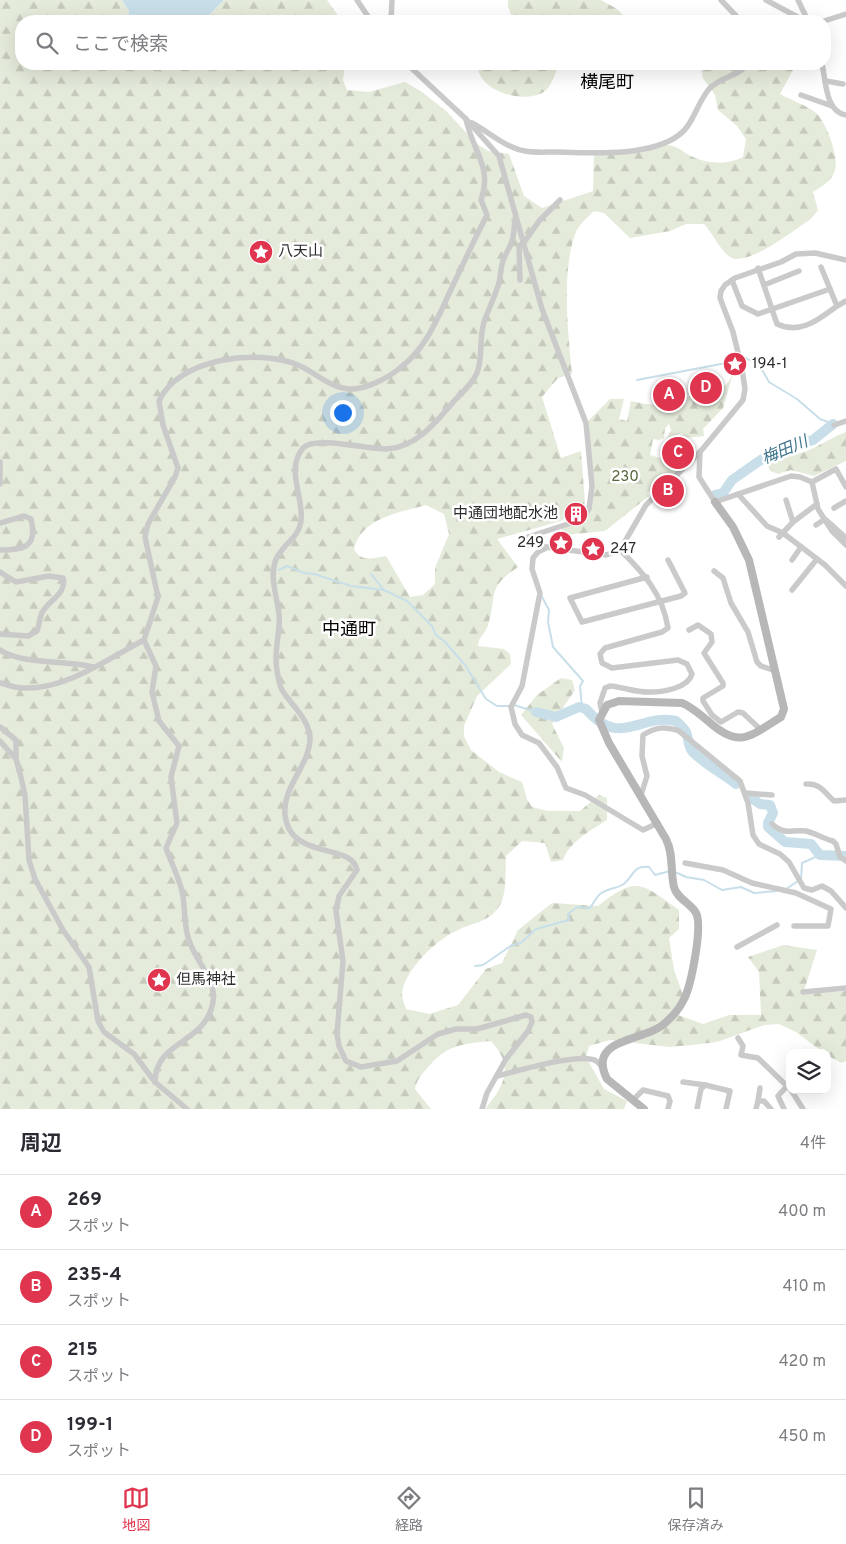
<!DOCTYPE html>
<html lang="ja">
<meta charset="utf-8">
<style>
body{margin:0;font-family:Overpass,"Noto Sans JP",sans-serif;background:#f7f7f7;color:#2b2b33}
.controls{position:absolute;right:15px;bottom:15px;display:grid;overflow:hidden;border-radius:10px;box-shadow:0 5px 20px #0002}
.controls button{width:45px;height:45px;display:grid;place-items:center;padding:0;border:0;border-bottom:1px solid #e1e1e2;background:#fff;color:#2b2b33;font:25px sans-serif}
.you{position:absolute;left:342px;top:412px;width:18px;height:18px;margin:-12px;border:4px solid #fff;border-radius:50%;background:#1a73e8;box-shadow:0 0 0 8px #1a73e833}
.badge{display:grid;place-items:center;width:32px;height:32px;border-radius:50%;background:#df354e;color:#fff;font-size:16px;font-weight:700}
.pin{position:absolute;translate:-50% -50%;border:2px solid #fff;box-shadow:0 1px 5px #0006}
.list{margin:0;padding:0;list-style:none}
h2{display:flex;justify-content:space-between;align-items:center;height:65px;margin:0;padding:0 20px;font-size:21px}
h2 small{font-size:16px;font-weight:400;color:#7c7c81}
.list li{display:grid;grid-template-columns:32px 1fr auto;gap:15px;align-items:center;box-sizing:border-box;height:75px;padding:0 20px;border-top:1px solid #e1e1e2}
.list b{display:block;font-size:19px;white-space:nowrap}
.list p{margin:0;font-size:16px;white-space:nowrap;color:#7c7c81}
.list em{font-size:16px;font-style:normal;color:#7c7c81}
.icon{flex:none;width:28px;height:28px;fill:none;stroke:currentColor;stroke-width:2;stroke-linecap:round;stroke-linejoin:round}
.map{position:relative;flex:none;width:846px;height:1109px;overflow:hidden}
.search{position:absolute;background:#fff;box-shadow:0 5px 20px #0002;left:15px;right:15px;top:15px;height:55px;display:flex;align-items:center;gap:12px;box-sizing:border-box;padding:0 18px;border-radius:20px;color:#7c7c81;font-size:19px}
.sheet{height:365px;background:#fff}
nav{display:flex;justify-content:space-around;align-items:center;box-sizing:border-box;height:70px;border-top:1px solid #e1e1e2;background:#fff;font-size:14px;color:#7c7c81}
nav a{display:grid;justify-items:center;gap:2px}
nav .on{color:#df354e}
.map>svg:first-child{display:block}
.grass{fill:#e5ebdb}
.forest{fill:url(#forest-firs);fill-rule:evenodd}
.water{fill:#c8dfea}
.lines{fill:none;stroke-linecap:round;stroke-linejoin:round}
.stream{stroke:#c8dfea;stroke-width:2}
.river{stroke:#c8dfea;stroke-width:10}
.street{stroke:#cacaca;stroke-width:5.5}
.secondary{stroke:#b7b7b7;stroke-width:8}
.labels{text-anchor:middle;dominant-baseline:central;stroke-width:5;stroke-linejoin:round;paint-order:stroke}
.poi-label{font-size:15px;fill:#2d2d2d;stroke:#fff;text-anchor:start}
.park-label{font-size:15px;fill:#54673c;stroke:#fff}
.water-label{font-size:16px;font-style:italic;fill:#3e748d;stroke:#fff}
.quarter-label{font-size:18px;fill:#000;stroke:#fff}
</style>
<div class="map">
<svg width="846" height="1109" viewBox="0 0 846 1109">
<defs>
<pattern id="forest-firs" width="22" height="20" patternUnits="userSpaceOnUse" patternTransform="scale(1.25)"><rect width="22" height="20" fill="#e5ebdb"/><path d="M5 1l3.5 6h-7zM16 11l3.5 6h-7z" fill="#c5cabc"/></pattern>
</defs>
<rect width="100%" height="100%" fill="#fff"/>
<!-- grass -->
<path class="grass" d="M660 458 676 464H684L669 480 658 474Z"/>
<!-- forest -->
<g class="forest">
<path d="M0 0H122L129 11 128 21H21V64H345L343 80 347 90 369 92 405 82 422 92 446 111 477 144 488 151 509 154 524 196 542 208 593 191 594 153 665 145C681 146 681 152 693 157 709 164 728 165 743 157L746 139 737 126 718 110 715 95 703 78 700 64H792L793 70 780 94C791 100 805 105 815 112 826 121 839 156 835 170 833 180 821 187 813 192L818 210 811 219C795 229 747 268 730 257 720 250 713 234 704 224H686L670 231 630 238 604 213 594 211C588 217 579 224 576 232 561 270 568 333 572 374L558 378 542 397 561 458 581 451 585 503 561 521 497 539 518 567C486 589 498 592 488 625 486 633 478 637 478 646L504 649 510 654 511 664 477 696 464 726V736L471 750 499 772 522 782 527 799 532 807 548 811H580L599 795 607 798V820C590 831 570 841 563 860L551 862 545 843 522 841 506 856C505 871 508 895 498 908 488 922 472 923 458 930 437 939 404 970 402 994 402 999 405 1005 406 1009L429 1014 458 1005 486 969 502 963 518 930 552 903 598 906C637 875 641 883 679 910V929L669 938 674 970 683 995 678 1015 703 1024 729 1015H761L759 972 748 957 783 945 817 950 803 994 846 991V1061L842 1063 828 1056 827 1053H824L796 1032 779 1024 764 1025 717 1042 692 1045 669 1047 610 1040 589 1046 586 1057 604 1089 627 1101 624 1109H485C504 1086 515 1067 491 1041 463 1044 448 1044 429 1066 422 1074 417 1079 415 1089L431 1109H0ZM426 505 444 514 449 534 435 568V584L423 595 410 597 386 556C374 558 361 563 354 549 362 517 399 513 426 505Z"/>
<path d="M224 0H327L342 21H203Z"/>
<path d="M508 0H601L617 9 629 21H513L508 6Z"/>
<path d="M478 64H560C554 73 553 87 542 93 522 104 476 90 478 64Z"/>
<path d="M742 369 732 377 723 408 703 429 704 436 685 438 682 433 667 438 671 430 669 424 665 428 664 438 659 440 653 439 650 455 660 458 658 474 665 476 647 493 649 496 605 531 564 535 560 527 585 515 592 500 586 423 610 399H624L619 419 627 421 631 401 645 404 665 405 698 393 705 395 726 385 736 370Z"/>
<path d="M846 432V461L814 476 791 470 778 474 770 471 766 461 795 450 797 454C815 450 829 438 846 432Z"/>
<path d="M561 678 572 680 575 690 552 724 564 748 562 762 521 715 537 695Z"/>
</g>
<!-- water -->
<path class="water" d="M122 0H224L203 21H128L129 11Z"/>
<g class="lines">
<!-- stream -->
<g class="stream">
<path d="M744 357 760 366 769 382 797 399 820 419 833 424"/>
<path d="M637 380 726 363 737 358"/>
<path d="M279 570 287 566 304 573 314 574 351 586 384 590 407 601 432 626 436 635 445 642 465 665 486 699 497 706H509"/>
<path d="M371 574 384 590"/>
<path d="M541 595 549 610 548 622 553 647 583 681 580 686 582 708"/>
<path d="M514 705 536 712"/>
<path d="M675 872 686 877 704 880 722 890 741 887 754 893 777 891"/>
<path d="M786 889 801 879 802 863 820 855"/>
<path d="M475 966 483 965 512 945 521 943 536 929 569 920 568 914 577 907 590 908C593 904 596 898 599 895 604 889 615 889 622 885 634 878 631 865 649 867L655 875 670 871"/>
</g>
<!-- river -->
<g class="river">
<path d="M715 495 723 493 732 480 768 455 813 440 833 424"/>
<path d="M536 712 556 717 579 707 586 709C620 749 639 713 676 721 679 724 684 728 686 732 689 739 688 746 692 751 705 765 721 772 736 784"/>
<path d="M753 799 760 804 770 805 773 813 768 823V827L785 842 811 844 820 855 846 856"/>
</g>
<!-- street -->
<g class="street">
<path d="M357 0 371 21"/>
<path d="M721 0 741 21"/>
<path d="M766 0 805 21"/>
<path d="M798 0 808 21"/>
<path d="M391 21 392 0"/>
<path d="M824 21 846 14"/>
<path d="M407 64 466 119 499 156 542 309 586 423 592 486 589 509 585 515 577 521 528 537 524 540V544L606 555 620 550 646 505 700 452 743 400 745 389 742 369 733 332 720 298 721 291 725 285 735 278 781 262 796 254 815 253 846 260"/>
<path d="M822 64C826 80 825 112 846 115"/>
<path d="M826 81 843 84"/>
<path d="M801 95 832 106"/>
<path d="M472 123C489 132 506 148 525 151 535 153 546 152 556 152 591 153 650 157 679 135 694 124 697 102 710 88 721 77 739 76 748 64"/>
<path d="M758 268 777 324C801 335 819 319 837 306L821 267"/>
<path d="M520 280 519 246 525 241 539 221 560 200"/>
<path d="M732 280 742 306 758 314 830 289"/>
<path d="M764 285 799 271"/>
<path d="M837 306 846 301"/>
<path d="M834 425 846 421"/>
<path d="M700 452 699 477 715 502 791 476 800 477 812 482 818 509 832 531 846 545"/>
<path d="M0 462V484"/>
<path d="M812 482 836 469 846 487"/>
<path d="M738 494 767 526 783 533 825 565 846 586"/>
<path d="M786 500 793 522"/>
<path d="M834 508 846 501"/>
<path d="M0 523 24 516 31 519C38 547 24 550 0 550"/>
<path d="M816 525 825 519 846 538"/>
<path d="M779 537 793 522 817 504"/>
<path d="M546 548 538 552 533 558 532 569 540 593 522 686 511 707 515 724 522 735 539 743 557 767 566 788 585 795 643 830 658 823"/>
<path d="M792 560 801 547"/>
<path d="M714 571 723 578 731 603 748 632 757 662 761 666 776 671"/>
<path d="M0 572 16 582 49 576 63 578C67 593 50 600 43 611 39 617 40 624 37 631L28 636 0 634"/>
<path d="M647 577 570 598 582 622 681 596 685 593 668 560"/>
<path d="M792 590 817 559"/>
<path d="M689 630 698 625 711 634 712 642 704 653 723 683V686L703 698V701L712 715 721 722 738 712 743 713 761 730"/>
<path d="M144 640 156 666 152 692 159 721 179 746 171 777 177 823 166 848C171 862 178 876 182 891 186 908 183 927 190 943 198 965 221 984 211 1010 198 1045 156 1042 155 1082"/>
<path d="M0 650C27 666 63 659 93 667"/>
<path d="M0 683C7 685 15 688 23 688 66 690 107 659 144 640L158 597 145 537 148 524 175 477 178 468 163 425 159 401C178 358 259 348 298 365 315 372 330 388 349 389 365 390 388 378 400 368 430 345 440 311 456 279 466 258 476 236 487 215L481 200C493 167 472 150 466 119"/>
<path d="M602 712 600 703 605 688 610 686C623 687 638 693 650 692 664 692 688 688 692 674L687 664 678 660 612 668 602 663 600 654 605 648 662 632 668 628C663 595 644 573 620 550"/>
<path d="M0 727 16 740V759"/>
<path d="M0 741 16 759 20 773 25 795 29 860 35 879 63 930 89 967 98 1021 104 1032 134 1054 155 1082 187 1109"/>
<path d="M806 784C820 783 824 792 834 801L846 800"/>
<path d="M745 793 772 795"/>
<path d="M641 795 647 776 642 756 643 735C656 727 665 726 679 731L740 781 748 803 753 835 759 844 780 854 789 862 804 888 812 890 822 886 831 891 846 908"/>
<path d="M772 824C786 836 791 829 806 831 815 833 824 839 833 841L836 844 840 857 846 861"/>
<path d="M685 863 723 870 752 883 796 893 831 909 828 926H794"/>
<path d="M737 947 777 925"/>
<path d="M803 992 846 988"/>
<path d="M738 1038 743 1046 741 1055 758 1058 790 1089"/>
<path d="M497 1076C518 1071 577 1053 594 1060 598 1061 600 1065 603 1068"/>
<path d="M683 1082 705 1085"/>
<path d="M791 1090 803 1109"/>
<path d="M633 1100 643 1090 668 1096 670 1101 668 1109"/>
<path d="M758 1101 760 1088"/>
<path d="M482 1109 487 1093 506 1059 528 1031 532 1022 531 1017 526 1015 477 1029H456L438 1034 397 1061 361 1067 346 1061 339 1046 337 1034 343 961 336 911 339 896 357 870C352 842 290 861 285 815 282 787 310 765 310 738 309 719 292 706 282 690 279 685 278 676 277 670 273 651 281 632 279 614 277 596 269 577 276 559 283 544 300 537 301 520 304 496 285 470 303 448 315 435 369 450 387 449 417 447 437 421 455 400 463 392 472 384 477 373 483 358 479 339 484 322 488 311 494 298 498 286 501 278 500 269 503 261 505 254 510 248 512 241 514 235 514 227 515 220"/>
<path d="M697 1109 701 1089 705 1085 730 1091 726 1109"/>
<path d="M756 1109 758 1101H764L771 1109"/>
<path d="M784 1109 778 1096 787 1086"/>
</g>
<!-- secondary -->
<path class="secondary" d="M644 1109 607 1079C586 1037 646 1042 665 1023 672 1017 680 1008 684 999 691 986 703 926 696 913 691 903 677 899 674 887 670 871 674 855 666 839L609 743 599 720 607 705 619 701 682 703C692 707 699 714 708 721 739 749 749 737 781 717L784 709 749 560 733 527 715 502"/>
</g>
<!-- icons -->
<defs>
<g id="sight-disc" transform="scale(1.25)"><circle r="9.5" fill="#df354e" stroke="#fff"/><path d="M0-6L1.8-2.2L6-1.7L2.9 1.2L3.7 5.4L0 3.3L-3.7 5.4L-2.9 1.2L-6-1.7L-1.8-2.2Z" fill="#fff"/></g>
<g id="building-disc" transform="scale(1.25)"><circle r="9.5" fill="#df354e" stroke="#fff"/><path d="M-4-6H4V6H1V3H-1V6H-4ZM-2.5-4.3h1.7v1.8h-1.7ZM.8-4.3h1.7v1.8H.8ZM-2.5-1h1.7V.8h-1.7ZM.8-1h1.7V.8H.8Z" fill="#fff"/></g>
</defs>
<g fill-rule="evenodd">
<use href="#sight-disc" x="261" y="252"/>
<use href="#sight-disc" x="735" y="364"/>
<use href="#building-disc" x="576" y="514"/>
<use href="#sight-disc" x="561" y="543"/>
<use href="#sight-disc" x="593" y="549"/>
<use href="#sight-disc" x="159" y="980"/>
</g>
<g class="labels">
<!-- poi labels -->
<g class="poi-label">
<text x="278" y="252">八天山</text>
<text x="752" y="364">194-1</text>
<text x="558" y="514" text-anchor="end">中通団地配水池</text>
<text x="544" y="543" text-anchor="end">249</text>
<text x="610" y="549">247</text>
<text x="176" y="980">但馬神社</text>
</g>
<!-- park labels -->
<g class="park-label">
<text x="625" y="477">230</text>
</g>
<!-- water labels -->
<g class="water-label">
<text transform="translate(785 451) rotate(-23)">梅田川</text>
</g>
<!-- quarter labels -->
<g class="quarter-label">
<text x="607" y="83">横尾町</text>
<text x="349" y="630">中通町</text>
</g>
</g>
</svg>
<div class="controls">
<button><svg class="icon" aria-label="layers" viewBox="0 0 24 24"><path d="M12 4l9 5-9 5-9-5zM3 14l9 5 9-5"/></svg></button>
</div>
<div class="you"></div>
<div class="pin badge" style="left:669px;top:395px">A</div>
<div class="pin badge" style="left:668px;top:491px">B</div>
<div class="pin badge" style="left:678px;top:453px">C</div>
<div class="pin badge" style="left:706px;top:388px">D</div>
<div class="search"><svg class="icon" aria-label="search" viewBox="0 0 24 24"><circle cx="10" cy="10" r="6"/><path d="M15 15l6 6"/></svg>ここで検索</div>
</div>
<section class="sheet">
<h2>周辺<small>4件</small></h2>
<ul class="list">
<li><span class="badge">A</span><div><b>269</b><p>スポット</p></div><em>400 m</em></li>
<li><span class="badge">B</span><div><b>235-4</b><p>スポット</p></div><em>410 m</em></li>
<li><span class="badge">C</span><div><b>215</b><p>スポット</p></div><em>420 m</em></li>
<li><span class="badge">D</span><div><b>199-1</b><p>スポット</p></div><em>450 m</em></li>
</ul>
</section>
<nav>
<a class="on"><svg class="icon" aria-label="map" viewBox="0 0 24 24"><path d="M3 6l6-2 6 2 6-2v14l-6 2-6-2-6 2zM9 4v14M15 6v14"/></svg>地図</a>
<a><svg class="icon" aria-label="directions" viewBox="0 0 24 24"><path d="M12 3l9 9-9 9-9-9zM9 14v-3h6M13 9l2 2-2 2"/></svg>経路</a>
<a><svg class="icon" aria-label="saved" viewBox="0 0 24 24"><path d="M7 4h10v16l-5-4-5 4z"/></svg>保存済み</a>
</nav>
